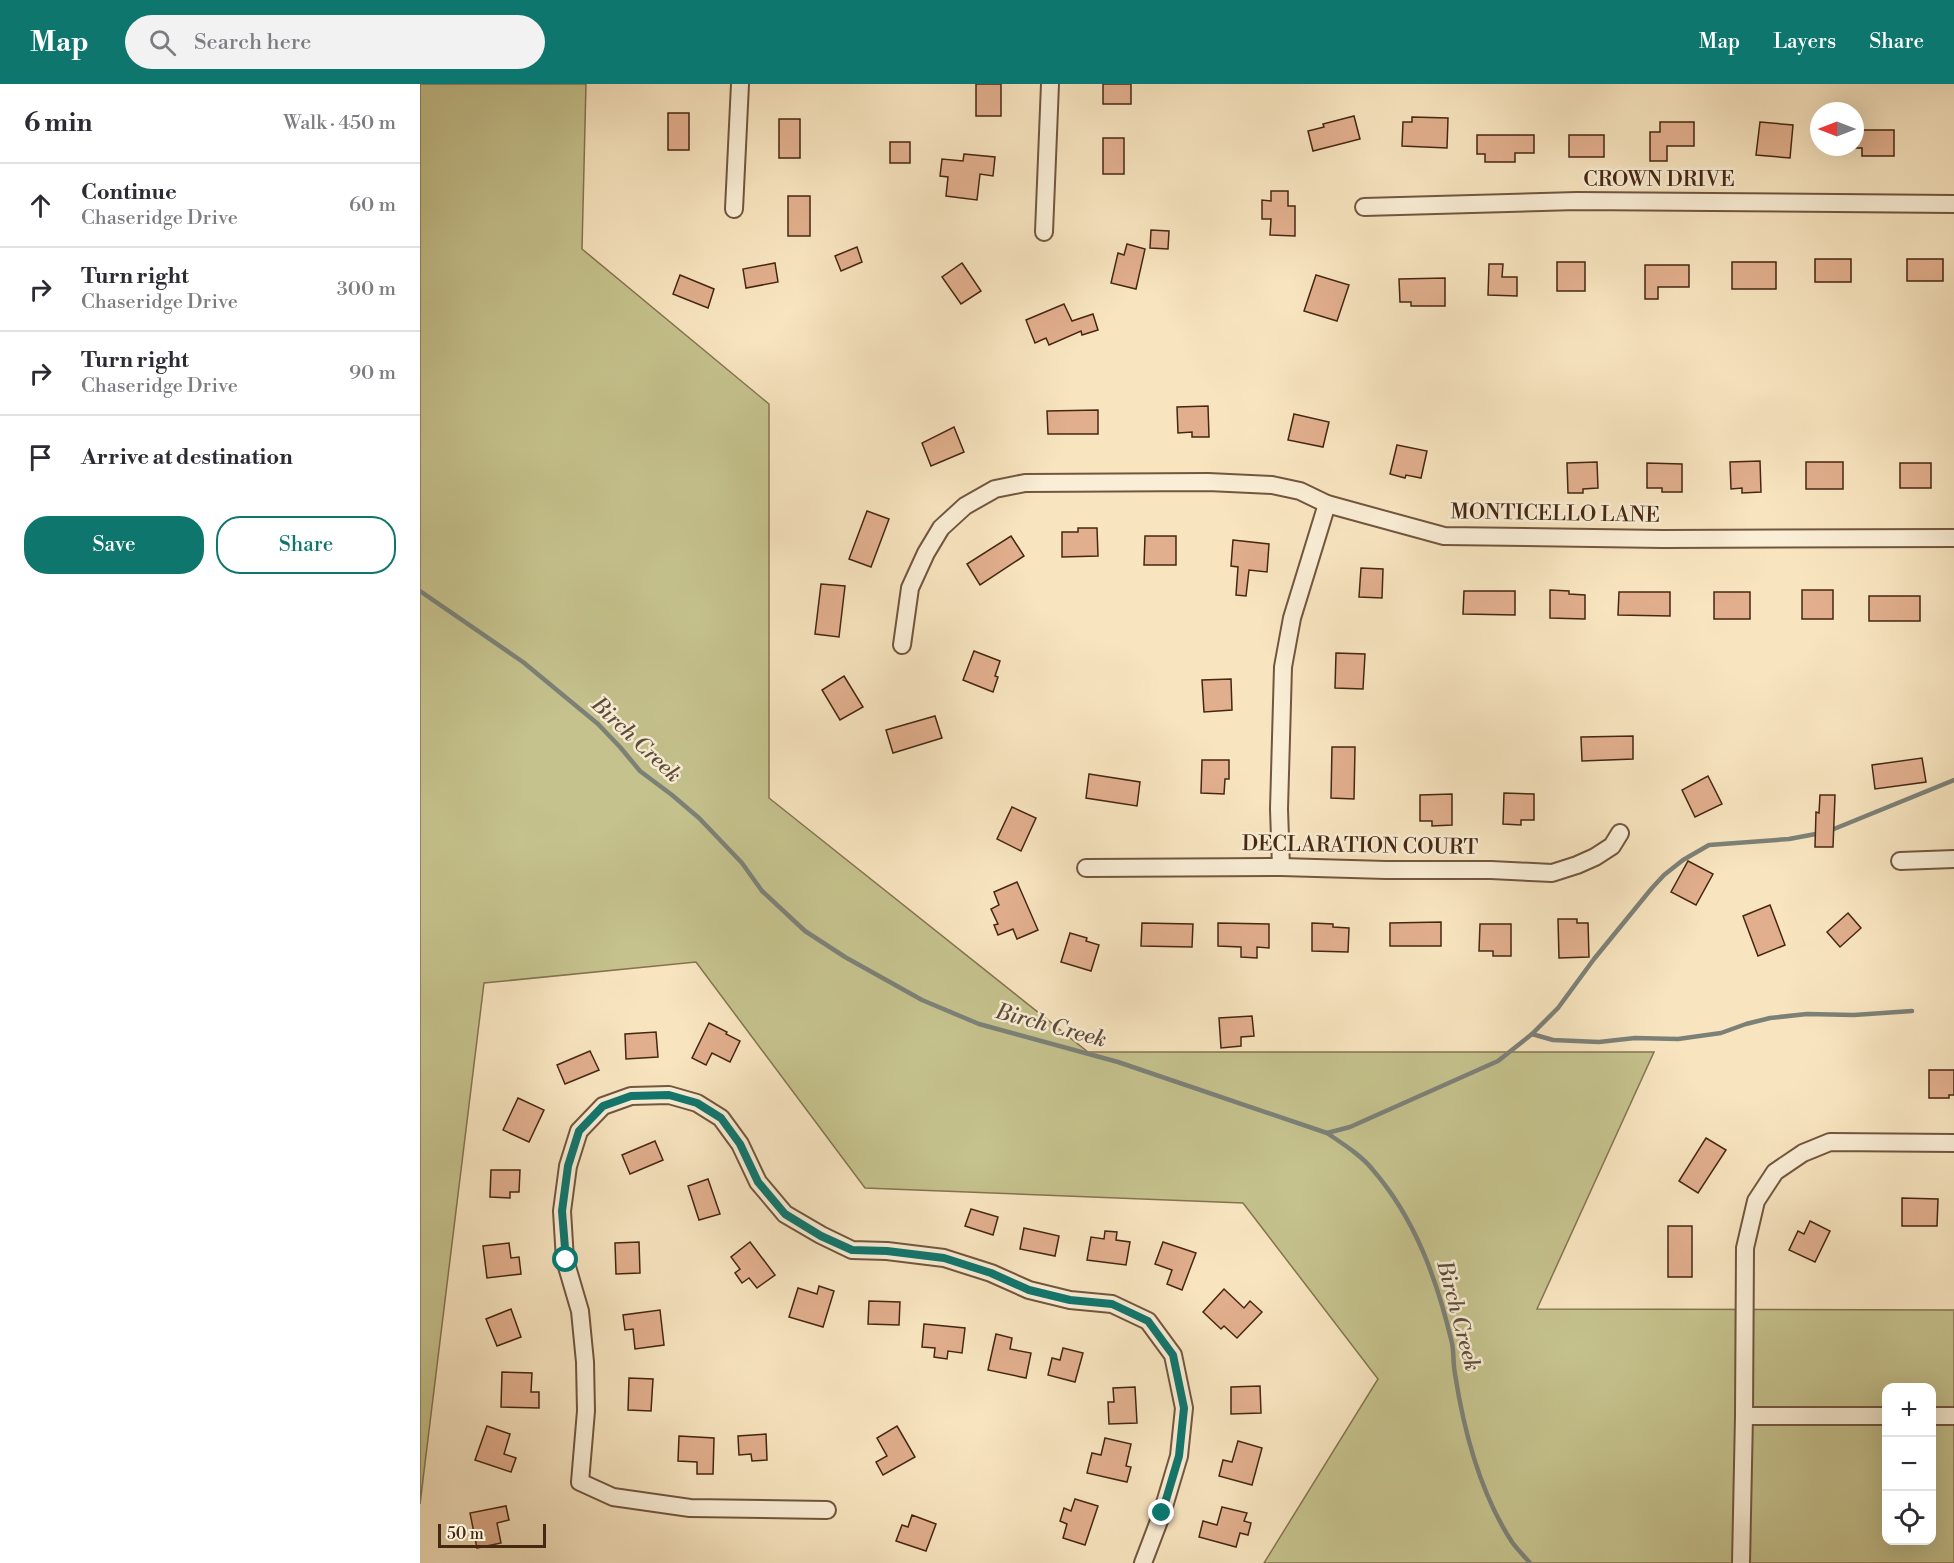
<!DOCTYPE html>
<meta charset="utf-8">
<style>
body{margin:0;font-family:"Libre Bodoni",serif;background:#f2f2f3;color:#2b2b33}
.controls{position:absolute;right:18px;bottom:18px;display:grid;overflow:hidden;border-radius:12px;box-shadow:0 6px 24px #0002}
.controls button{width:54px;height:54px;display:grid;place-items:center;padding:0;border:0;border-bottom:2px solid #e1e1e2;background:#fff;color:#2b2b33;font:30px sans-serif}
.compass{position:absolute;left:1390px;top:18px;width:54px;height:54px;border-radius:50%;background:#fff;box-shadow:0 6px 24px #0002;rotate:270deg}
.scale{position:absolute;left:18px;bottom:15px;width:108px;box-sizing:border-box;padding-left:6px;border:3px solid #452712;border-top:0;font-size:16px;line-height:21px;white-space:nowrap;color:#452712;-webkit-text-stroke:4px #faeed6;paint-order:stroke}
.stop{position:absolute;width:18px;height:18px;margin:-14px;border:4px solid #0f766e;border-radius:50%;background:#fff}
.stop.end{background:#0f766e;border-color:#fff;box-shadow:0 2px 6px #0008}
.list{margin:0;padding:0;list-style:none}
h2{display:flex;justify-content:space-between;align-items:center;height:78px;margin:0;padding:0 24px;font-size:26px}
h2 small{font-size:20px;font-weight:400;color:#7c7c81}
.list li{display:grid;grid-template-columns:39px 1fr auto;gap:18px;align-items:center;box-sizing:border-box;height:84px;padding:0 24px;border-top:2px solid #e1e1e2}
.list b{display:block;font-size:22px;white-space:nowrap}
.list p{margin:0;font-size:20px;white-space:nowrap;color:#7c7c81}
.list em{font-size:20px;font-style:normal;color:#7c7c81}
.actions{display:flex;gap:12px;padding:18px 24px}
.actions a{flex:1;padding:14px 0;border:2px solid #0f766e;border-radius:24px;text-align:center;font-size:21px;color:#0f766e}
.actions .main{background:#0f766e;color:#fff}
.icon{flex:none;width:33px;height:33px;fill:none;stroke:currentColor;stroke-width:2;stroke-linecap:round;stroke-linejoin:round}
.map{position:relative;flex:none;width:1534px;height:1479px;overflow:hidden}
header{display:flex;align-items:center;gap:36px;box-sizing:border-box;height:84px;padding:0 30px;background:#0f766e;color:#fff}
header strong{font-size:28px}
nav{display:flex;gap:33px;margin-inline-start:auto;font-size:21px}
.search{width:420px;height:54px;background:#f2f2f3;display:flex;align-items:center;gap:15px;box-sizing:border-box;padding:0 21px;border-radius:33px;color:#7c7c81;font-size:22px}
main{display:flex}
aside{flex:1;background:#fff}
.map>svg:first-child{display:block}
.green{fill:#c5c28d;stroke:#857450;stroke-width:1.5;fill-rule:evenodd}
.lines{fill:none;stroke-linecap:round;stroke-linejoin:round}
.stream{stroke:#7c8178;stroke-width:4.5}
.building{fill:#e2af8e;stroke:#452712;stroke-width:1.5}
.minor-casing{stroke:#72563e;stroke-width:20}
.minor{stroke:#faeed6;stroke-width:16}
.route{stroke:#0f766e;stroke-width:8}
.labels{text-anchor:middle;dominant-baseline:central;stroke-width:5;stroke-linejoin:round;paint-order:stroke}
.street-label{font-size:21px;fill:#452712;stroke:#faeed6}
.water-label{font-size:22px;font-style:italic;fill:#5c4c3c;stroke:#faeed6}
</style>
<header>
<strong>Map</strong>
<div class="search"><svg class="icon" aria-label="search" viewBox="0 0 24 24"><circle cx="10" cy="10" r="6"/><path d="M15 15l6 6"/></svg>Search here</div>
<nav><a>Map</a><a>Layers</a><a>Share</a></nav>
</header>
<main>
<aside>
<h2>6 min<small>Walk · 450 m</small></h2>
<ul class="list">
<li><svg class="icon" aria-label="ahead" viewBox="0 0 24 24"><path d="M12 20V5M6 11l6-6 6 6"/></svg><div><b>Continue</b><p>Chaseridge Drive</p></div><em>60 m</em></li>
<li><svg class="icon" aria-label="right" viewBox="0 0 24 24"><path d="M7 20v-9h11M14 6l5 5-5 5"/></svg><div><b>Turn right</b><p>Chaseridge Drive</p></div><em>300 m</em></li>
<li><svg class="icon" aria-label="right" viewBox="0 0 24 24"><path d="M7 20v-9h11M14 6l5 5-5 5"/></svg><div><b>Turn right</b><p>Chaseridge Drive</p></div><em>90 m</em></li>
<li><svg class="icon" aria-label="arrive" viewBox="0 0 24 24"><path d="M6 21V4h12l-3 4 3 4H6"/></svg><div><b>Arrive at destination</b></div></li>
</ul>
<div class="actions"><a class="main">Save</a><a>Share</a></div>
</aside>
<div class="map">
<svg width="1534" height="1479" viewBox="0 0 1534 1479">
<rect width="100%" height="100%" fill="#f8e5c0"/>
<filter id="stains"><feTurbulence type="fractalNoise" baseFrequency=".00333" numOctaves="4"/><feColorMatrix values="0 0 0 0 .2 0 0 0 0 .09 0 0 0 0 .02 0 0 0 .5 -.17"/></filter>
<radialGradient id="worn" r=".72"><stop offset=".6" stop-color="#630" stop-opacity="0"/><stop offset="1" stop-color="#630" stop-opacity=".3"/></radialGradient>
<!-- green -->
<path class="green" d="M0 0H166L162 165 349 320V714L668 968H1234L1117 1225 1534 1226V1479H844L958 1295 823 1119 445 1104 276 878 64 899 0 1420ZM1466 1304H1512V1456H1466Z"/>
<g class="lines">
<!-- stream -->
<g class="stream">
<path d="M0 507 103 578 178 640 200 663 220 687 252 711 279 734 322 779 342 807 385 847 425 873 502 916 559 940 698 978 907 1049C923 1060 941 1071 953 1086 996 1136 1017 1196 1032 1259 1034 1269 1033 1280 1035 1290 1044 1348 1060 1409 1092 1458 1097 1465 1104 1472 1110 1479"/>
<path d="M1409 747 1534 696"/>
<path d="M1112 950 1133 956 1179 958 1215 954 1258 955 1301 949 1326 940 1350 934 1387 930 1434 931 1492 927"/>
<path d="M907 1049 930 1043 1078 977 1112 950 1138 924 1174 875 1232 804 1244 791 1263 776 1289 761 1369 755 1401 749"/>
</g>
</g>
<!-- building -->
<g class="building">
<rect x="556" y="0" width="25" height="32"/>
<rect x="683" y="0" width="28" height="20"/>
<rect x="248" y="29" width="21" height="37"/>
<path d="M934 32 940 55 893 67 888 47 904 43 903 40Z"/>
<path d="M992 33 1028 34 1027 64 982 62 983 38H992Z"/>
<rect x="359" y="35" width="21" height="39"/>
<path d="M1240 38H1274V62H1247V77H1230V48H1240Z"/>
<path d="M1340 38 1373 41 1370 74 1336 71Z"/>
<path d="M1435 46H1474V72H1442V64H1435Z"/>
<path d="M1057 51H1114V69H1095V78H1065V70H1057Z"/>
<rect x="1149" y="51" width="35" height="22"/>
<rect x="683" y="54" width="21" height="36"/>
<rect x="470" y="58" width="20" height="21"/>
<path d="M544 70 575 73 573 92 560 90 557 116 526 112 528 93 520 92 522 75 543 77Z"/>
<path d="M851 107H868V122H875V152L850 151 851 135H842V116L851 117Z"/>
<rect x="368" y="112" width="22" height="40"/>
<path d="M731 146 749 147 748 165 730 164Z"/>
<path d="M707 160 725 165 716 205 691 199 698 169 704 171Z"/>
<path d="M437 163 442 178 421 187 415 172Z"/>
<rect x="1395" y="175" width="36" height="23"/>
<rect x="1487" y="175" width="36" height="22"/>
<rect x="1137" y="178" width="28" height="29"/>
<rect x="1312" y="178" width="44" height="27"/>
<path d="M355 179 358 198 326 204 323 185Z"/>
<path d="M542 179 561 207 541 220 522 193Z"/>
<path d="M1069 180H1083L1082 193H1097V212L1068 211Z"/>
<path d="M1225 181H1269V203H1238V215H1225Z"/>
<path d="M260 191 294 205 288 224 253 210Z"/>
<path d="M896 191 929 201 917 237 884 227Z"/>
<path d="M1025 194V222H991V218H980L979 195Z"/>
<path d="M644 220 652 237 673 230 678 246 662 251 661 247 629 261 626 254 615 259 606 236Z"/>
<path d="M788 322 789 353H772V348L758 349 757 323Z"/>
<path d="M678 326V350H628L627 327Z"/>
<path d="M874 330 909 338 903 363 868 356Z"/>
<path d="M534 343 544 368 511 382 502 359Z"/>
<path d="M977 361 1007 367 1001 394 986 391 985 394 970 390Z"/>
<path d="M1340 377 1341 408 1322 409V404L1311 405 1310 378Z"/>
<path d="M1177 378 1178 404 1163 405V409H1148L1147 379Z"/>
<rect x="1386" y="378" width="37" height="27"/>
<path d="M1227 379 1262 380V408H1242V404H1227Z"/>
<rect x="1480" y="379" width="31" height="25"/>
<path d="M447 427 469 435 451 483 429 475Z"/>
<path d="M658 444H677L678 472 642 473V448H658Z"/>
<path d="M591 452 604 472 560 501 547 480Z"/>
<path d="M725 452H756V481H724Z"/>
<path d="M813 456 849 460 847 488 829 486 826 512 816 511 818 483 811 482Z"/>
<path d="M941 484 963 485 962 514 939 513Z"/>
<path d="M401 500 425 502 419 553 395 550Z"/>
<path d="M1130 506 1149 507V510L1165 511V535L1130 534Z"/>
<rect x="1382" y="506" width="31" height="29"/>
<path d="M1044 507H1095V531L1043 530Z"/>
<path d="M1199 508H1250V532L1198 531Z"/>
<rect x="1294" y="508" width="36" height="27"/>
<rect x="1449" y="512" width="51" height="25"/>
<path d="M554 567 580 577 575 592 578 593 573 608 543 596Z"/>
<path d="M916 569 945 570 943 605 915 604Z"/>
<path d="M424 592 443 623 420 636 402 606Z"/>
<path d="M811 595 812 626 784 628 782 596Z"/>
<path d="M515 632 522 654 473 669 466 646Z"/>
<path d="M1213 652V675L1162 677 1161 653Z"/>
<path d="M912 663H935L934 715 911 714Z"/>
<path d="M1502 674 1506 698 1455 705 1452 681Z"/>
<path d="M782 676H809V695H805L804 710 781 709Z"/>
<path d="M669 690 720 698 717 722 666 714Z"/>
<path d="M1288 692 1302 720 1275 733 1262 706Z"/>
<path d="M1084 709 1114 710V736H1101V741L1083 740Z"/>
<path d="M1032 710V741L1012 742V737H1000V711Z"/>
<path d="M1400 711H1415L1413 763H1395L1396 728 1399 729Z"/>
<path d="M592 723 616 734 601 767 577 755Z"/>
<path d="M1268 777 1293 790 1276 821 1251 808Z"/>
<path d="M597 798 618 846 597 855 593 845 578 851 574 841 578 840 571 825 579 821 574 808Z"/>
<path d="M1350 821 1365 861 1338 872 1323 832Z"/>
<path d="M1428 829 1441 844 1420 863 1407 848Z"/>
<path d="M1138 835H1157V839H1168L1169 873 1139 874Z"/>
<path d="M1021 838V862H970V839Z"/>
<path d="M722 839 773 840 772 863 721 862Z"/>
<path d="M798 839 849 840V864L837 863V874L821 873V863L798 862Z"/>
<path d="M892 839 913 840V843L929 844 928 868 892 867Z"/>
<path d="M1060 840H1091V872H1073V867H1059Z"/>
<path d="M650 849 667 854 666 857 679 861 671 887 641 878Z"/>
<path d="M832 932 834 952 821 953V962L801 964 799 934Z"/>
<path d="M289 939 307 948 306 950 320 957 310 978 292 969 286 981 272 974Z"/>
<path d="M236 948 238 973 206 975 205 950Z"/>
<path d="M170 967 179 986 145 1000 137 981Z"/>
<path d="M1509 986H1534V1011H1529V1014H1509Z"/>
<path d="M98 1014 124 1026 109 1058 83 1046Z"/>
<path d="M1286 1054 1306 1066 1278 1109 1259 1097Z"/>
<path d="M235 1057 243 1076 210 1090 202 1071Z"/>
<path d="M71 1086H100L99 1108H90V1114L70 1113Z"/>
<path d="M288 1095 300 1130 279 1136 268 1102Z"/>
<path d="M1482 1114 1518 1115 1517 1142H1482Z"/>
<path d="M551 1125 578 1133 573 1151 545 1142Z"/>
<path d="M1390 1137 1410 1147 1395 1178 1369 1166 1378 1147 1384 1150Z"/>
<rect x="1248" y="1142" width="24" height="51"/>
<path d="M604 1144 639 1152 635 1172 600 1165Z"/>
<path d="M685 1147 697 1148 696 1156 710 1158 706 1181 667 1176 671 1153 684 1155Z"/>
<path d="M219 1158 220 1189 196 1190 195 1159Z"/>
<path d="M330 1158 355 1191 337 1204 329 1194 322 1199 315 1189 320 1185 311 1173Z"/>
<path d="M743 1158 776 1169 762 1206 747 1200 752 1186 735 1180Z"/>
<path d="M89 1159 91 1174 99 1173 101 1190 67 1194 63 1162Z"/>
<path d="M399 1202 414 1207 403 1243 369 1233 378 1204 397 1210Z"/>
<path d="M804 1205 824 1224 830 1217 842 1228 817 1254 804 1242 801 1245 783 1228Z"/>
<path d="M449 1217 480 1218 479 1241 448 1240Z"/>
<path d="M91 1225 101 1253 77 1262 66 1235Z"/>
<path d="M240 1226 244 1261 215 1265 213 1245 205 1246 203 1231Z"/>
<path d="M504 1240 545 1244 542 1269 528 1267 527 1275 514 1273 515 1264 502 1263Z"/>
<path d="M576 1250 592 1254 590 1265 611 1269 606 1294 568 1286Z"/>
<path d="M643 1264 663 1269 655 1298 628 1291 632 1274 640 1276Z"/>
<path d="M82 1288 112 1289 111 1308H119V1324L81 1323Z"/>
<path d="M209 1294 233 1295 231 1327 208 1326Z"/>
<path d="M840 1302 841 1329 811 1330V1303Z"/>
<path d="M715 1303 717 1339 689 1340 688 1318H694L693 1304Z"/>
<path d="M67 1342 90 1350 84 1370 96 1374 91 1388 55 1376Z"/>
<path d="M477 1342 495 1373 463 1391 456 1378 467 1372 457 1354Z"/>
<path d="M346 1350 347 1376 332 1377 331 1370 319 1371 318 1352Z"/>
<path d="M259 1352 294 1354 293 1390H277V1378L258 1377Z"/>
<path d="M685 1354 711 1360 706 1382 711 1383 707 1398 667 1389 672 1369 681 1371Z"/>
<path d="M818 1357 842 1364 832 1401 799 1392 803 1376 812 1378Z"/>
<path d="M655 1415 678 1422 665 1461 643 1454 647 1440 640 1437 644 1424 651 1427Z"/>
<path d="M86 1422 89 1436 77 1439 81 1459 57 1464 50 1429Z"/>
<path d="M802 1423 827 1429 824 1437 831 1439 828 1451 820 1449 816 1463 779 1453 783 1437 797 1441Z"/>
<path d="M492 1431 516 1440 506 1467 476 1457 482 1441 488 1443Z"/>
</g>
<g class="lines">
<!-- minor casing -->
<g class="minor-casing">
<g id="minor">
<path d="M944 123 1157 117 1534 120"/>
<path d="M314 125 320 0"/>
<path d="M624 148 630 0"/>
<path d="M482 561 490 504 506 469 521 444 545 422 575 405 605 399 788 398 852 401 880 407 907 420 1024 452 1243 455 1534 454"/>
<path d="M1480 777 1534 775"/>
<path d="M861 783 859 725 863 583 872 534 907 420"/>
<path d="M666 784 861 783 966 786H1071L1132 789 1157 781 1175 773 1192 762 1200 749"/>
<path d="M1324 1332 1325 1164 1336 1117 1355 1088 1383 1069 1410 1058 1534 1059"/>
<path d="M1512 1332H1534"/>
<path d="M407 1426 270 1424 193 1413 160 1398 166 1327 165 1278 160 1227 145 1176 142 1127 148 1082 159 1047 183 1022 211 1012 249 1011 277 1019 301 1034 320 1060 338 1098 365 1130 401 1151 432 1166 467 1167 524 1174 571 1189 609 1206 650 1216 692 1220 728 1237 753 1271 764 1324 759 1372 742 1429 723 1479"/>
<path d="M1321 1479 1324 1332H1466"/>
</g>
</g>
<!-- minor -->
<use href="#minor" class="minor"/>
</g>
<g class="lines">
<!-- route -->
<path class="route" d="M146 1176 142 1127 148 1082 159 1047 183 1022 211 1012 249 1011 277 1019 301 1034 320 1060 338 1098 365 1130 401 1152 432 1166 467 1167 524 1174 571 1189 609 1206 650 1216 692 1220 728 1237 753 1271 764 1324 759 1372 742 1429"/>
</g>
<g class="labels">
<!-- street labels -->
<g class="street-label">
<text x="1239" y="96">CROWN DRIVE</text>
<text transform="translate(1135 430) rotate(1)">MONTICELLO LANE</text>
<text transform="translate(940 762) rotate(1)">DECLARATION COURT</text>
</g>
<!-- water labels -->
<g class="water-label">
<text transform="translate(216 656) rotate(43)">Birch Creek</text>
<text transform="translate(631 942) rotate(15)">Birch Creek</text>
<text transform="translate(1038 1232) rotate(75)">Birch Creek</text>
</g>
</g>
<rect width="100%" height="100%" filter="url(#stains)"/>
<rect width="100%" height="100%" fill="url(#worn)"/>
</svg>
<div class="controls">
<button>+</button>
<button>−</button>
<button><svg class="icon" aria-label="locate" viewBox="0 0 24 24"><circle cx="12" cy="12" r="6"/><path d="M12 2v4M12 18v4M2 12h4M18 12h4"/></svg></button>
</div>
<svg class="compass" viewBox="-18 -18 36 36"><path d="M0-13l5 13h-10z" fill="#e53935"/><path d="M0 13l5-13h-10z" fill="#7c7c81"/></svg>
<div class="scale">50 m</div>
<div class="stop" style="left:146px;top:1176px"></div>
<div class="stop end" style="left:742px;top:1429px"></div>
</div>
</main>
